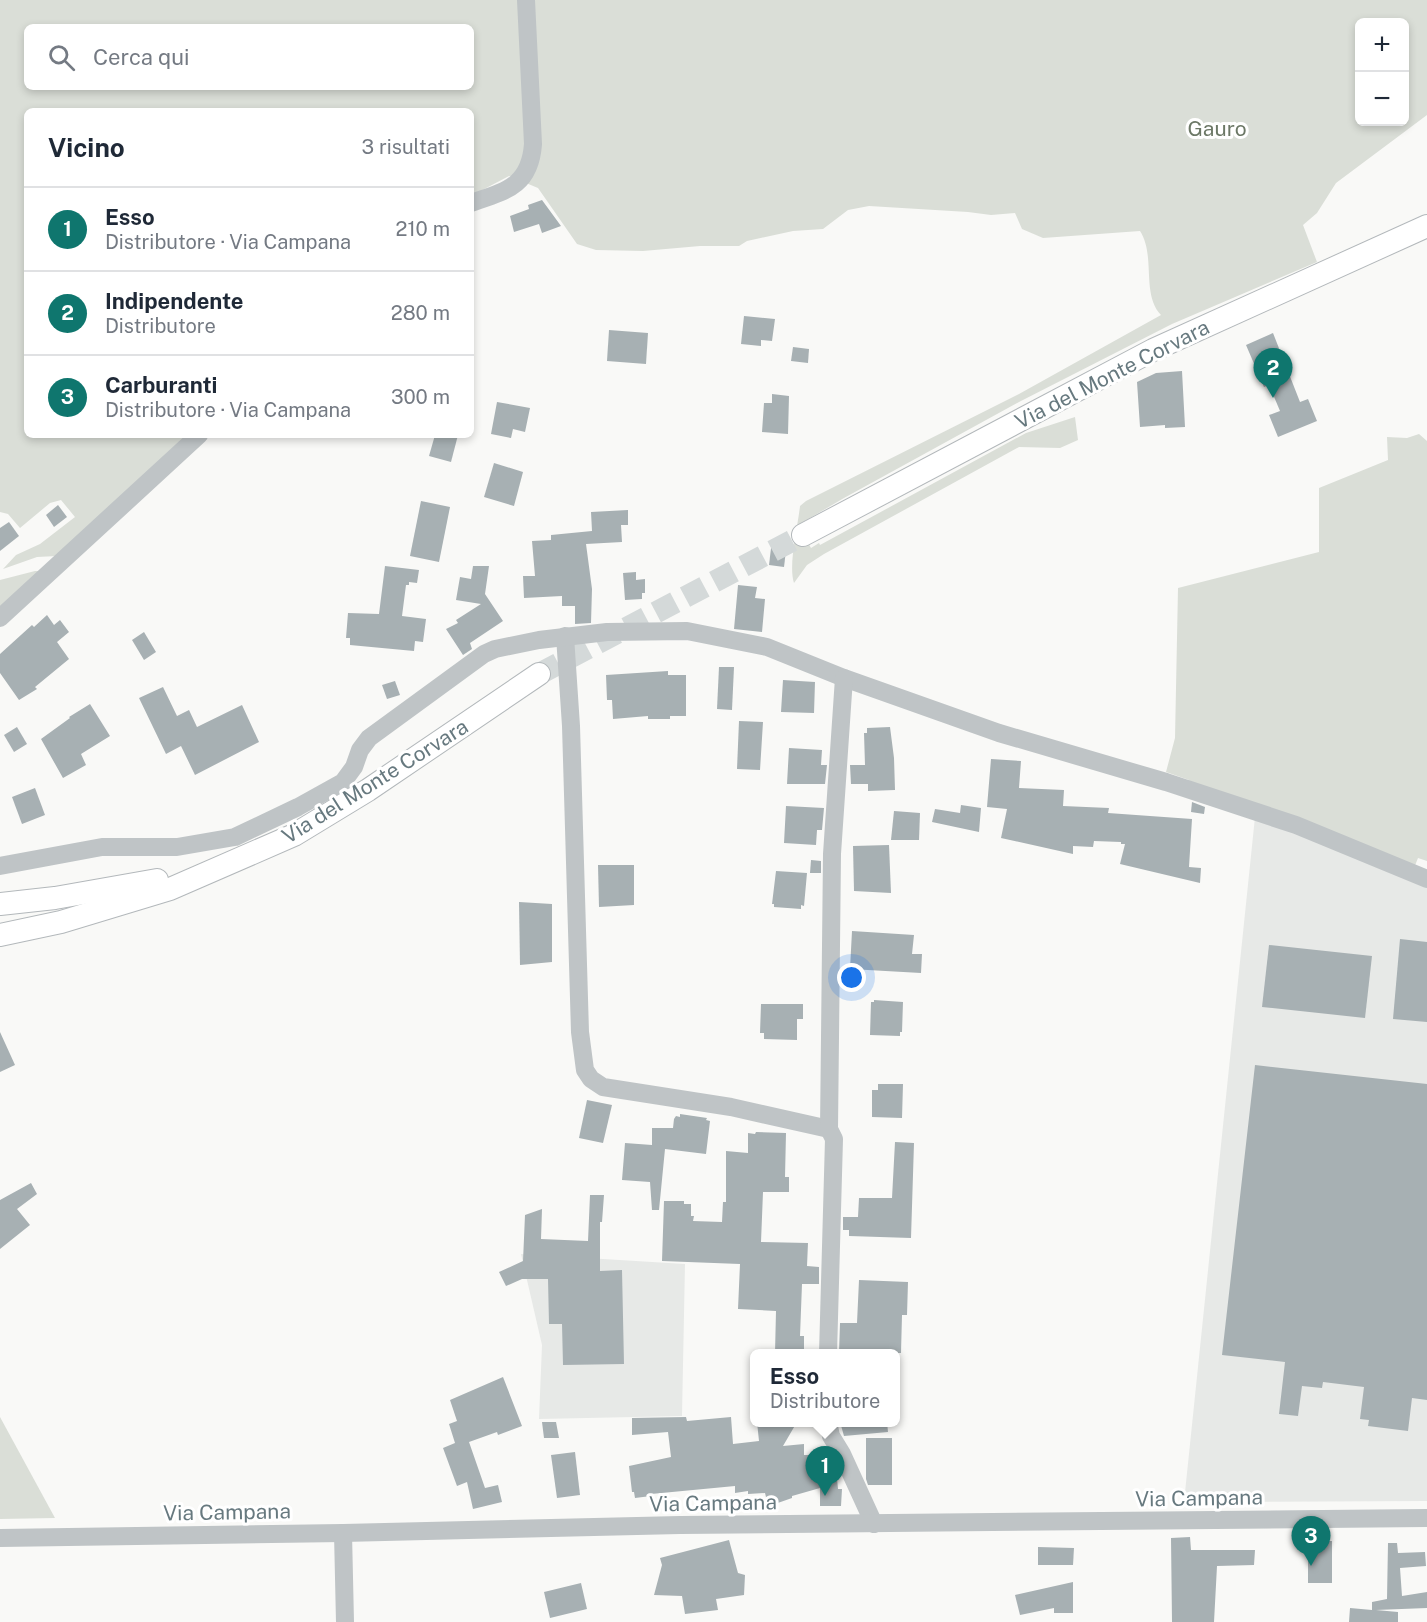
<!DOCTYPE html>
<html lang="it">
<meta charset="utf-8">
<style>
body{margin:0;font-family:"Public Sans",sans-serif;background:#f6f6f7;color:#1f2937}
.controls{position:absolute;right:18px;top:18px;display:grid;overflow:hidden;border-radius:9px;box-shadow:0 3px 9px #0003}
.controls button{width:54px;height:54px;display:grid;place-items:center;padding:0;border:0;border-bottom:2px solid #e0e1e3;background:#fff;color:#1f2937;font:30px sans-serif}
.you{position:absolute;left:852px;top:978px;width:21px;height:21px;margin:-15px;border:4px solid #fff;border-radius:50%;background:#1a73e8;box-shadow:0 0 0 9px #1a73e833}
.badge{display:grid;place-items:center;width:39px;height:39px;border-radius:50%;background:#0f766e;color:#fff;font-size:20px;font-weight:700}
.pin{position:absolute;translate:-50% -50px;filter:drop-shadow(0 2px 3px #0008)}
.pin::after{content:'';position:absolute;top:32px;width:21px;height:18px;background:inherit;clip-path:polygon(0 0,100% 0,50% 100%)}
.popup{position:absolute;left:750px;top:1349px;width:150px;height:78px;box-sizing:border-box;display:grid;place-content:center;border-radius:9px;background:#fff;filter:drop-shadow(0 2px 4px #0005);font-size:20px;white-space:nowrap;color:#747a83}
.popup b{font-size:22px;color:#1f2937}
.popup::after{content:'';position:absolute;left:50%;top:100%;margin-left:-12px;border:12px solid transparent;border-top-color:#fff}
.list{margin:0;padding:0;list-style:none}
h2{display:flex;justify-content:space-between;align-items:center;height:78px;margin:0;padding:0 24px;font-size:26px}
h2 small{font-size:20px;font-weight:400;color:#747a83}
.list li{display:grid;grid-template-columns:39px 1fr auto;gap:18px;align-items:center;box-sizing:border-box;height:84px;padding:0 24px;border-top:2px solid #e0e1e3}
.list b{display:block;font-size:22px;white-space:nowrap}
.list p{margin:0;font-size:20px;white-space:nowrap;color:#747a83}
.list em{font-size:20px;font-style:normal;color:#747a83}
.icon{flex:none;width:33px;height:33px;fill:none;stroke:currentColor;stroke-width:2;stroke-linecap:round;stroke-linejoin:round}
.map{position:relative;flex:none;width:1427px;height:1622px;overflow:hidden}
.search{position:absolute;background:#fff;box-shadow:0 3px 9px #0003;left:24px;top:24px;width:450px;height:66px;display:flex;align-items:center;gap:15px;box-sizing:border-box;padding:0 21px;border-radius:9px;color:#747a83;font-size:22px}
.panel{position:absolute;background:#fff;box-shadow:0 3px 9px #0003;left:24px;top:108px;width:450px;height:330px;border-radius:9px}
.map>svg:first-child{display:block}
.built{fill:#e7e9e7}
.green{fill:#daded7;fill-rule:evenodd}
.building{fill:#a7b0b3}
.lines{fill:none;stroke-linecap:round;stroke-linejoin:round}
.major-tunnel{stroke:#d4d9d9;stroke-width:22;stroke-dasharray:22 11;stroke-linecap:butt}
.major-casing{stroke:#b3b8bb;stroke-width:24}
.minor{stroke:#bfc4c6;stroke-width:18}
.major{stroke:#fff;stroke-width:22}
.labels{text-anchor:middle;dominant-baseline:central;stroke-width:6;stroke-linejoin:round;paint-order:stroke}
.park-label{font-size:21px;fill:#6c7866;stroke:#fff}
.street-label{font-size:21px;fill:#67797f;stroke:#fff}
</style>
<div class="map">
<svg width="1427" height="1622" viewBox="0 0 1427 1622">
<rect width="100%" height="100%" fill="#f9f9f7"/>
<!-- built -->
<g class="built">
<path d="M1255 817 1427 885V1501L1184 1502Z"/>
<path d="M521 1254 685 1264 682 1416 539 1419 542 1345Z"/>
</g>
<!-- green -->
<g class="green">
<path d="M0 0H1427V115L1336 183 1317 213 1303 225 1317 262 1172 324 1019 402 844 498 798 525 811 548 819 543 820 545 1026 433 1075 417 1078 440 1060 448 1019 447 824 554 807 565 794 583C788 565 798 526 800 506L806 501 1019 394 1161 315C1141 294 1156 256 1140 231L1043 238 1022 229 1015 213 991 215 968 212 869 206 848 210 823 229 793 231 747 241 739 246H700L643 251 596 250 577 244 538 188 509 176 471 196V111H27V435H190L57 556 37 557 3 569 16 555 40 544 75 517 61 500 50 503 20 528 8 514 0 512ZM1360 22H1404V122H1360ZM27 27H471V87H27Z"/>
<path d="M1419 434 1427 441V861L1418 858 1414 868 1190 785 1189 780 1166 772 1175 738 1178 588 1319 552V488L1388 460 1387 437 1407 438Z"/>
<path d="M35 571H41L0 609V580Z"/>
<path d="M0 1417 55 1518 0 1519Z"/>
</g>
<!-- building -->
<g class="building">
<path d="M542 200 561 226 542 233 539 224 514 232 510 216 529 209 528 205Z"/>
<path d="M744 316 775 319 772 341 761 340V346L741 344Z"/>
<path d="M609 330 648 333 646 364 607 361Z"/>
<path d="M1273 333 1300 402 1308 399 1317 421 1278 437 1269 415 1280 411 1269 385 1264 387 1246 345Z"/>
<path d="M793 347 809 349 808 363 791 361Z"/>
<path d="M1182 371 1185 427 1165 428V425L1140 427 1137 382 1156 373Z"/>
<path d="M772 394 789 396 788 434 762 432 764 403H772Z"/>
<path d="M497 402 530 408 525 432 513 429 511 438 491 434Z"/>
<path d="M435 435H458L451 462 429 456Z"/>
<path d="M494 463 523 472 514 506 484 497Z"/>
<path d="M421 501 450 507 439 562 410 556Z"/>
<path d="M58 505 67 517 54 527 46 515Z"/>
<path d="M628 510V525H621L622 542 586 544 592 589 591 623 575 624V606H562V596L524 598 523 576H535L532 541 551 540V535L592 531 591 512Z"/>
<path d="M9 522 19 536 0 551V528Z"/>
<path d="M772 540 787 542 784 567 769 565Z"/>
<path d="M385 566 419 570 417 583 409 582V585H406L402 616 426 619 423 642 415 641 414 651 350 645V638H346L348 613 379 614Z"/>
<path d="M473 566H489L485 594 503 621 470 643 472 649 463 655 446 629 458 623 456 620 481 604 456 600 460 577 471 579Z"/>
<path d="M636 572V580L645 579V593H642V599L625 600 623 573Z"/>
<path d="M738 585 757 587 755 598 765 599 762 632 734 629Z"/>
<path d="M47 615 54 625 60 620 69 632 57 642 69 659 35 687 37 689 19 700 0 673V654L32 625 34 627Z"/>
<path d="M144 632 156 652 144 660 132 640Z"/>
<path d="M719 667H734L732 710 717 709Z"/>
<path d="M668 671V675H686V716H670V719H648V716L613 719 612 700H607L606 675Z"/>
<path d="M783 680 815 682 814 713 781 712Z"/>
<path d="M395 681 400 695 387 699 382 685Z"/>
<path d="M163 687 177 716 189 710 197 727 242 705 259 742 195 775 181 746 166 754 139 698Z"/>
<path d="M90 704 110 736 81 754 86 765 63 778 41 739 70 718 69 717Z"/>
<path d="M739 721 763 722 760 770 737 769Z"/>
<path d="M17 727 27 744 14 752 4 735Z"/>
<path d="M890 727 894 758 895 790 868 791V784H851L850 765H865L864 733H867V728Z"/>
<path d="M789 748 822 750 821 765H827L825 784H787Z"/>
<path d="M991 759 1021 761 1019 788 1064 790 1063 806 1109 808 1108 813 1192 819 1189 867 1201 868 1200 883 1120 864 1125 844H1121V842L1094 841 1093 847 1073 846V854L1001 838 1007 809 987 807Z"/>
<path d="M35 788 45 815 22 824 12 797Z"/>
<path d="M1192 802 1205 807 1204 814 1191 812Z"/>
<path d="M961 805 981 808 979 832 932 822 935 809 960 813Z"/>
<path d="M786 806 824 808 822 830H817L816 845 784 843Z"/>
<path d="M894 811 920 813 919 840H891Z"/>
<path d="M889 845 891 893 854 891 853 846Z"/>
<path d="M811 860 821 861V873H810Z"/>
<path d="M598 865H634V905L599 907Z"/>
<path d="M776 871 807 873 804 906 801 905V909L774 907V904H772Z"/>
<path d="M519 902 552 904V962L520 965Z"/>
<path d="M852 931 914 935 912 954H922L921 973 850 969Z"/>
<path d="M1400 939 1427 942V1022L1393 1019Z"/>
<path d="M1269 945 1372 956 1365 1018 1262 1007Z"/>
<path d="M874 1000 903 1002 902 1032H900V1036L870 1035 871 1002H874Z"/>
<path d="M761 1004H803V1019H797V1040L764 1039V1033H760Z"/>
<path d="M0 1032 15 1065 0 1072Z"/>
<path d="M1255 1065 1427 1084V1400L1412 1398 1408 1431 1368 1426 1369 1420 1360 1419 1364 1387 1323 1382 1322 1388 1302 1386 1298 1416 1279 1414 1285 1362 1222 1355Z"/>
<path d="M878 1084H903L902 1118 872 1117V1090H878Z"/>
<path d="M587 1100 612 1105 603 1143 579 1138Z"/>
<path d="M680 1114 707 1118 706 1120 710 1121 706 1154 665 1149 659 1210H652L650 1182 622 1180 625 1143 652 1145V1128H673L674 1119 676 1116 680 1117Z"/>
<path d="M756 1132 786 1133 785 1177H789V1192H763L761 1242 808 1243 807 1266 819 1267V1284H802L800 1336H804V1353H775L776 1311 738 1309 740 1264 662 1261 664 1201H684V1204H691V1216H694L693 1221 722 1222 723 1202H726V1151L748 1153V1133L755 1134Z"/>
<path d="M895 1142 914 1143 911 1238 849 1236V1230H843V1217H858L859 1198H892Z"/>
<path d="M31 1183 37 1194 17 1209 30 1225 0 1249V1200Z"/>
<path d="M590 1195H604L602 1222H600V1271L622 1270 624 1364 563 1365 562 1324H549L548 1279H522L506 1286 499 1272 523 1261 525 1215 542 1209 541 1239 588 1241Z"/>
<path d="M859 1280 908 1282 907 1315H902L901 1353H839L840 1323H857Z"/>
<path d="M503 1377 522 1426 498 1435 497 1432 469 1442 485 1488 498 1485 502 1502 473 1509 467 1482 457 1486 443 1448 455 1443 449 1424 457 1421 450 1400Z"/>
<path d="M686 1417 687 1421 731 1417 733 1444 759 1441 757 1422H797L783 1446 804 1444V1455H818L819 1469 836 1468 838 1489H842L841 1506H820V1488L792 1496V1498L772 1505 771 1497H766L765 1493 748 1494V1491L735 1493V1486L651 1494V1496L635 1498 634 1492H632L629 1466 671 1457 668 1432 632 1435V1418Z"/>
<path d="M542 1422H556L559 1438H544Z"/>
<path d="M840 1422H887L888 1432 844 1436Z"/>
<path d="M866 1438H892V1485H868L866 1479Z"/>
<path d="M575 1452 580 1495 557 1498 551 1455Z"/>
<path d="M1190 1537 1191 1550H1255L1254 1565 1217 1566 1214 1622H1172L1171 1538Z"/>
<path d="M729 1540 738 1573 745 1575 744 1595 716 1599 718 1610 685 1614 682 1596 654 1595 662 1565 660 1558Z"/>
<rect x="1308" y="1541" width="24" height="42"/>
<path d="M1388 1543H1397L1398 1553 1425 1552 1426 1566 1400 1568 1402 1596 1427 1592V1608L1376 1610 1398 1612V1622H1349L1350 1608 1372 1610V1602L1387 1599Z"/>
<path d="M1038 1547 1074 1548 1073 1565H1038Z"/>
<path d="M1073 1582V1613H1054V1608L1020 1615 1015 1595Z"/>
<path d="M581 1583 587 1609 550 1618 544 1592Z"/>
</g>
<g class="lines">
<!-- major-tunnel -->
<path class="major-tunnel" d="M539 674 803 535"/>
<!-- major casing -->
<g class="major-casing">
<g id="major">
<path d="M803 535 1153 350 1427 226"/>
<path d="M0 904 55 898 157 880"/>
<path d="M0 935 61 922 170 889 294 835 368 790 539 674"/>
</g>
</g>
<!-- minor -->
<g class="minor">
<path d="M471 203C506 191 530 186 533 144L526 0"/>
<path d="M0 618 199 435"/>
<path d="M565 636 571 726 580 1032 585 1070 591 1079 603 1087 731 1107 829 1129"/>
<path d="M0 866 102 847H177L235 837 298 807 343 782 354 767 360 750 369 738 484 654 495 649 539 640 607 632 687 631 767 647 844 678 999 733 1166 782 1296 825 1427 879"/>
<path d="M828 1354 834 1139 829 1129 832 854 844 678"/>
<path d="M828 1422 831 1436 842 1454 874 1524"/>
<path d="M343 1533 345 1622"/>
<path d="M0 1538 343 1533 680 1525 1427 1518"/>
</g>
<!-- major -->
<use href="#major" class="major"/>
</g>
<g class="labels">
<!-- park labels -->
<g class="park-label">
<text x="1217" y="128">Gauro</text>
</g>
<!-- street labels -->
<g class="street-label">
<text transform="translate(1112 374) rotate(-27)">Via del Monte Corvara</text>
<text transform="translate(375 781) rotate(-32)">Via del Monte Corvara</text>
<text transform="translate(1199 1498) rotate(-1)">Via Campana</text>
<text transform="translate(713 1503) rotate(-1)">Via Campana</text>
<text transform="translate(227 1512) rotate(-1)">Via Campana</text>
</g>
</g>
</svg>
<div class="controls">
<button>+</button>
<button>−</button>
</div>
<div class="you"></div>
<div class="pin badge" style="left:825px;top:1496px">1</div>
<div class="popup"><b>Esso</b>Distributore</div>
<div class="pin badge" style="left:1273px;top:398px">2</div>
<div class="pin badge" style="left:1311px;top:1566px">3</div>
<div class="search"><svg class="icon" aria-label="search" viewBox="0 0 24 24"><circle cx="10" cy="10" r="6"/><path d="M15 15l6 6"/></svg>Cerca qui</div>
<section class="panel">
<h2>Vicino<small>3 risultati</small></h2>
<ul class="list">
<li><span class="badge">1</span><div><b>Esso</b><p>Distributore · Via Campana</p></div><em>210 m</em></li>
<li><span class="badge">2</span><div><b>Indipendente</b><p>Distributore</p></div><em>280 m</em></li>
<li><span class="badge">3</span><div><b>Carburanti</b><p>Distributore · Via Campana</p></div><em>300 m</em></li>
</ul>
</section>
</div>
